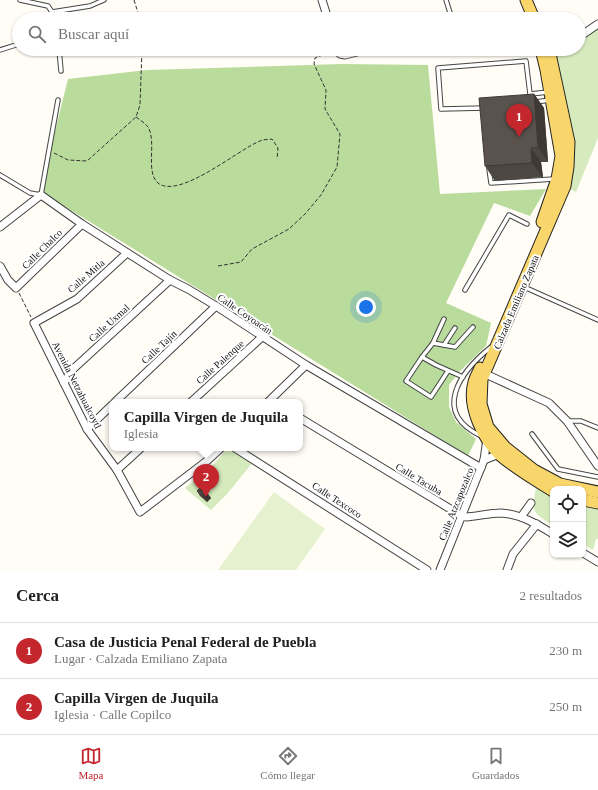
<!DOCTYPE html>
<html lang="es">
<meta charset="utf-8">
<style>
body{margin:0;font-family:"Times New Roman",serif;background:#f2f2f2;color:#222}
.controls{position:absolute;right:12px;bottom:12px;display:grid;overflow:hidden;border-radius:8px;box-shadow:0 1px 3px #0004}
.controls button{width:36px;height:36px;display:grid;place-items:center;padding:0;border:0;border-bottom:1px solid #e0e0e0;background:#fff;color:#222;font:20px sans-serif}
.you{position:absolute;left:366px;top:307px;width:14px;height:14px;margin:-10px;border:3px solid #fff;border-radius:50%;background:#1a73e8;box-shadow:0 0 0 6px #1a73e833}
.badge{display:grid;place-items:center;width:26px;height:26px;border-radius:50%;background:#c4262e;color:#fff;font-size:13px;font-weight:700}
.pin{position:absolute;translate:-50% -33px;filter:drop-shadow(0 1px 2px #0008)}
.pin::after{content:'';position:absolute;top:21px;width:14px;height:12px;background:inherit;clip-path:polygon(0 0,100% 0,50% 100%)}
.popup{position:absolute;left:109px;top:399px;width:194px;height:52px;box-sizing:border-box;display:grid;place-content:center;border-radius:8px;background:#fff;filter:drop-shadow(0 1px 3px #0005);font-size:13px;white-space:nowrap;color:#767676}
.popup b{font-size:15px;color:#222}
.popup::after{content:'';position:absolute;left:50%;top:100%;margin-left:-8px;border:8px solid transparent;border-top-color:#fff}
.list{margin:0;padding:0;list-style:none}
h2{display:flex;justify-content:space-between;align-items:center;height:52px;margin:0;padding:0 16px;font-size:17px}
h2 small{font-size:13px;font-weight:400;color:#767676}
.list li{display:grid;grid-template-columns:26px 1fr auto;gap:12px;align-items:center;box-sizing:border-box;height:56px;padding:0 16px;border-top:1px solid #e0e0e0}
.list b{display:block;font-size:15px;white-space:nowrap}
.list p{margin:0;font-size:13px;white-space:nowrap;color:#767676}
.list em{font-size:13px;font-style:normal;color:#767676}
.icon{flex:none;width:22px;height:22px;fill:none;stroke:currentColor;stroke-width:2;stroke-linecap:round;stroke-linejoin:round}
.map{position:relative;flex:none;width:598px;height:570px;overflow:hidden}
.search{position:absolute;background:#fff;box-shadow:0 1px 3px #0004;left:12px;right:12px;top:12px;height:44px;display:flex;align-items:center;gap:10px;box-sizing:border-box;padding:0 14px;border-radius:22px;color:#767676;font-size:15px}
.sheet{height:164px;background:#fff}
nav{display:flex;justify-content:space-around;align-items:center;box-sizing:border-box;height:56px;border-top:1px solid #e0e0e0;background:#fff;font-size:11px;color:#767676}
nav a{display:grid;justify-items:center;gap:2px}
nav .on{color:#c4262e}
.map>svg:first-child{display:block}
.green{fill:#d5ebbd}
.forest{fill:#b9dc9c}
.pitch{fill:#e6f2cf}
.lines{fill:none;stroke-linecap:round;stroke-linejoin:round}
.lane-casing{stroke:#444;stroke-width:5.5}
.street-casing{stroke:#444;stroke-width:9}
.primary-casing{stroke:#222;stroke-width:13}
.path{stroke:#333;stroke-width:1;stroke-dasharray:4 2;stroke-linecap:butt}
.lane{stroke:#fff;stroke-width:3.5}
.street{stroke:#fff;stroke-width:7}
.primary{stroke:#f9d66b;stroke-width:11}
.wall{fill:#4d4742}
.shaded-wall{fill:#3f3936}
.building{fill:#5a524d;stroke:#3f3936}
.labels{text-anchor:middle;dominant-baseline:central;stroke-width:4;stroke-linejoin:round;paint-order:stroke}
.street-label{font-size:10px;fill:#111;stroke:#fff}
</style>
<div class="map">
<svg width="598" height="570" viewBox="0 0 598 570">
<rect width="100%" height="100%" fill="#fffdf5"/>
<!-- green -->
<g class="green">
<path d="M598 28V138L576 192 570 189 572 142 557 55 566 49H579V41Z"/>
<path d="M227 448H231L253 462 227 494 211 510 185 488 215 463Z"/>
<path d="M536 488 553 494V526C533 512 531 513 536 488Z"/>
<path d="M583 503 598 508V539H596L593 550 583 544Z"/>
</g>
<!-- forest -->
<path class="forest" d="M342 64 428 65 440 194 546 189 530 216 494 203 446 303 491 323 486 346 460 371 449 385V407L456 422 476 439 468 456 40 191 68 79 147 70Z"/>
<!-- pitch -->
<path class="pitch" d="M274 492 325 529 296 570H218Z"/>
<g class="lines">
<!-- lane casing -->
<g class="lane-casing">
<g id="lane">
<path d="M20 0 48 6 52 12 54 19"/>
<path d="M446 0 452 19"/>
<path d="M52 12 90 6 104 0"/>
<path d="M59 49 61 71"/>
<path d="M461 49 462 52"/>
<path d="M0 50 19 44"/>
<path d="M535 102 551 100"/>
<path d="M485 108 441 109 438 68 526 61 530 94 549 92"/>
<path d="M489 169 491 183 554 179"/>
<path d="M0 175 30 193 41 195 58 100"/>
<path d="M524 287 598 320"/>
<path d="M465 290 509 215 527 224"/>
<path d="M444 319 433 343 422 357 436 365 463 377"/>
<path d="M433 343 455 347 473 327"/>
<path d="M444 345 455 328"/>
<path d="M422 357 406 381 431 397 448 371"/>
<path d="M567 421H581L598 428"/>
<path d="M532 434 558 469 598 477"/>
<path d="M481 436C431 412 460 372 491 347"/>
</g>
</g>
<!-- street casing -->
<g class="street-casing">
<g id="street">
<path d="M322 0 328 19"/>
<path d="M579 37 598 24"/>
<path d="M336 49 340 54 345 55 369 49"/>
<path d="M551 55 560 49"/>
<path d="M0 227 41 195 82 224 170 280 188 289 216 306 306 365 481 468"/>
<path d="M127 253 77 299 34 323 87 429 117 470 140 512 208 460 221 448"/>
<path d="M0 266 8 280 16 288 82 224"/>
<path d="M481 372 549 403 567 421 598 466"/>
<path d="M64 383 71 371 170 280"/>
<path d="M115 402 216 306"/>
<path d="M191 402 262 337"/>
<path d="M268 402 306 365"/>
<path d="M300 418 462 516 466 517C478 516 490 513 501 513 520 514 537 524 553 534"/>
<path d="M87 429 112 405"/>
<path d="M235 448 427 570"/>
<path d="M484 460 499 454"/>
<path d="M117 470 141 448"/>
<path d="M521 517 531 503"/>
<path d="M583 553 598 562"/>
<path d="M440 570 484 460 487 439"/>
<path d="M507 570 513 554 537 524"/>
</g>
</g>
<!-- primary casing -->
<g class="primary-casing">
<g id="primary">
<path d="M526 0 534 19"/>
<path d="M541 49 546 70 561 156 557 179 542 222"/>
<path d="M549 49 569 142 568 167 565 186 482 379 481 404 488 427 505 447 534 470 560 484 598 492"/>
<path d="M480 368C478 373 475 378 474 382 467 406 483 439 500 455 516 469 535 480 553 491"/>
<path d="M583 500 598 503"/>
</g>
</g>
<!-- path -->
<g class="path">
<path d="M134 0 140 19"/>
<path d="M136 117C140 120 145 123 148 127 157 142 145 172 158 183 179 200 239 149 260 141 263 139 268 140 272 139L278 148 277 159"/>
<path d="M54 153 68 160 87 161 136 117 140 105 142 49"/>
<path d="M218 266 241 262 252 249 289 229 305 214 321 195 337 167 340 134 325 109 326 90 314 64 315 58 330 52"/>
<path d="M19 293 31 317"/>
</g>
<!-- lane -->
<use href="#lane" class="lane"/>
<!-- street -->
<use href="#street" class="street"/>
<!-- primary -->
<use href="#primary" class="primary"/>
</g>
<!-- wall -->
<g class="wall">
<path d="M534 94 544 108 548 162H541L543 177 495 181 485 166Z"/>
<path d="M197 491 207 493 211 498 207 502 200 496Z"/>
</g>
<!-- shaded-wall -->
<g class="shaded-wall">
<path d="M534 94 544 108 548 162 538 147Z"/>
<path d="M531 148 541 162 543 177 532 163Z"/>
<path d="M207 493 211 498 207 502 204 497Z"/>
</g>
<!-- building -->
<g class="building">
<path d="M534 94 538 147 531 148 532 163 485 166 479 98Z"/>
<path d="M201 487 207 493 204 497 197 491Z"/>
</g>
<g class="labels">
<!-- street labels -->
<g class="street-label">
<text transform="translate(42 249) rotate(-45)">Calle Chalco</text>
<text transform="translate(86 276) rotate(-41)">Calle Mitla</text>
<text transform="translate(516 302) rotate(-67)">Calzada Emiliano Zapata</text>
<text transform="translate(245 314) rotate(34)">Calle Coyoacán</text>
<text transform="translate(109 323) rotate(-42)">Calle Uxmal</text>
<text transform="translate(159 347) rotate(-43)">Calle Tajín</text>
<text transform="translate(220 362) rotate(-42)">Calle Palenque</text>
<text transform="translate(77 385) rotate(63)">Avenida Netzahualcoytl</text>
<text transform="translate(419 479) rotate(31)">Calle Tacuba</text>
<text transform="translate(337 500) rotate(33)">Calle Texcoco</text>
<text transform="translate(456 504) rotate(-68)">Calle Atzcapozalco</text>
</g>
</g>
</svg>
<div class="controls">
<button><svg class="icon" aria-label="locate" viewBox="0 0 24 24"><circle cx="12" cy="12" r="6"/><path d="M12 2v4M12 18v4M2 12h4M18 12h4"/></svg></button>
<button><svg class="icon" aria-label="layers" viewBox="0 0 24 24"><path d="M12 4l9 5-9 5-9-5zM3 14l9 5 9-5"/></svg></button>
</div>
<div class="you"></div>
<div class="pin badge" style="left:519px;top:137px">1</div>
<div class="pin badge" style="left:206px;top:497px">2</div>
<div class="popup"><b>Capilla Virgen de Juquila</b>Iglesia</div>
<div class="search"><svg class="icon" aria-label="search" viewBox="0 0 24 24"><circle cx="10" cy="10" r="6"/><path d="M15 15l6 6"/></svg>Buscar aquí</div>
</div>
<section class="sheet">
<h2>Cerca<small>2 resultados</small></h2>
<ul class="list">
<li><span class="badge">1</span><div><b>Casa de Justicia Penal Federal de Puebla</b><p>Lugar · Calzada Emiliano Zapata</p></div><em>230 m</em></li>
<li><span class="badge">2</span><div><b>Capilla Virgen de Juquila</b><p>Iglesia · Calle Copilco</p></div><em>250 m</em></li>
</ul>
</section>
<nav>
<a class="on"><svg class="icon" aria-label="map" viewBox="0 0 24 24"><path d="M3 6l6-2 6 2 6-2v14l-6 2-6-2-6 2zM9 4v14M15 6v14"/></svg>Mapa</a>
<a><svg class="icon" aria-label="directions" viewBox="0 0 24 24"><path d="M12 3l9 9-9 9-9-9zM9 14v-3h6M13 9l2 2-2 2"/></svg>Cómo llegar</a>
<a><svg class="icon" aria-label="saved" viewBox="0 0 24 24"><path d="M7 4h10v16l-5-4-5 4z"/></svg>Guardados</a>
</nav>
